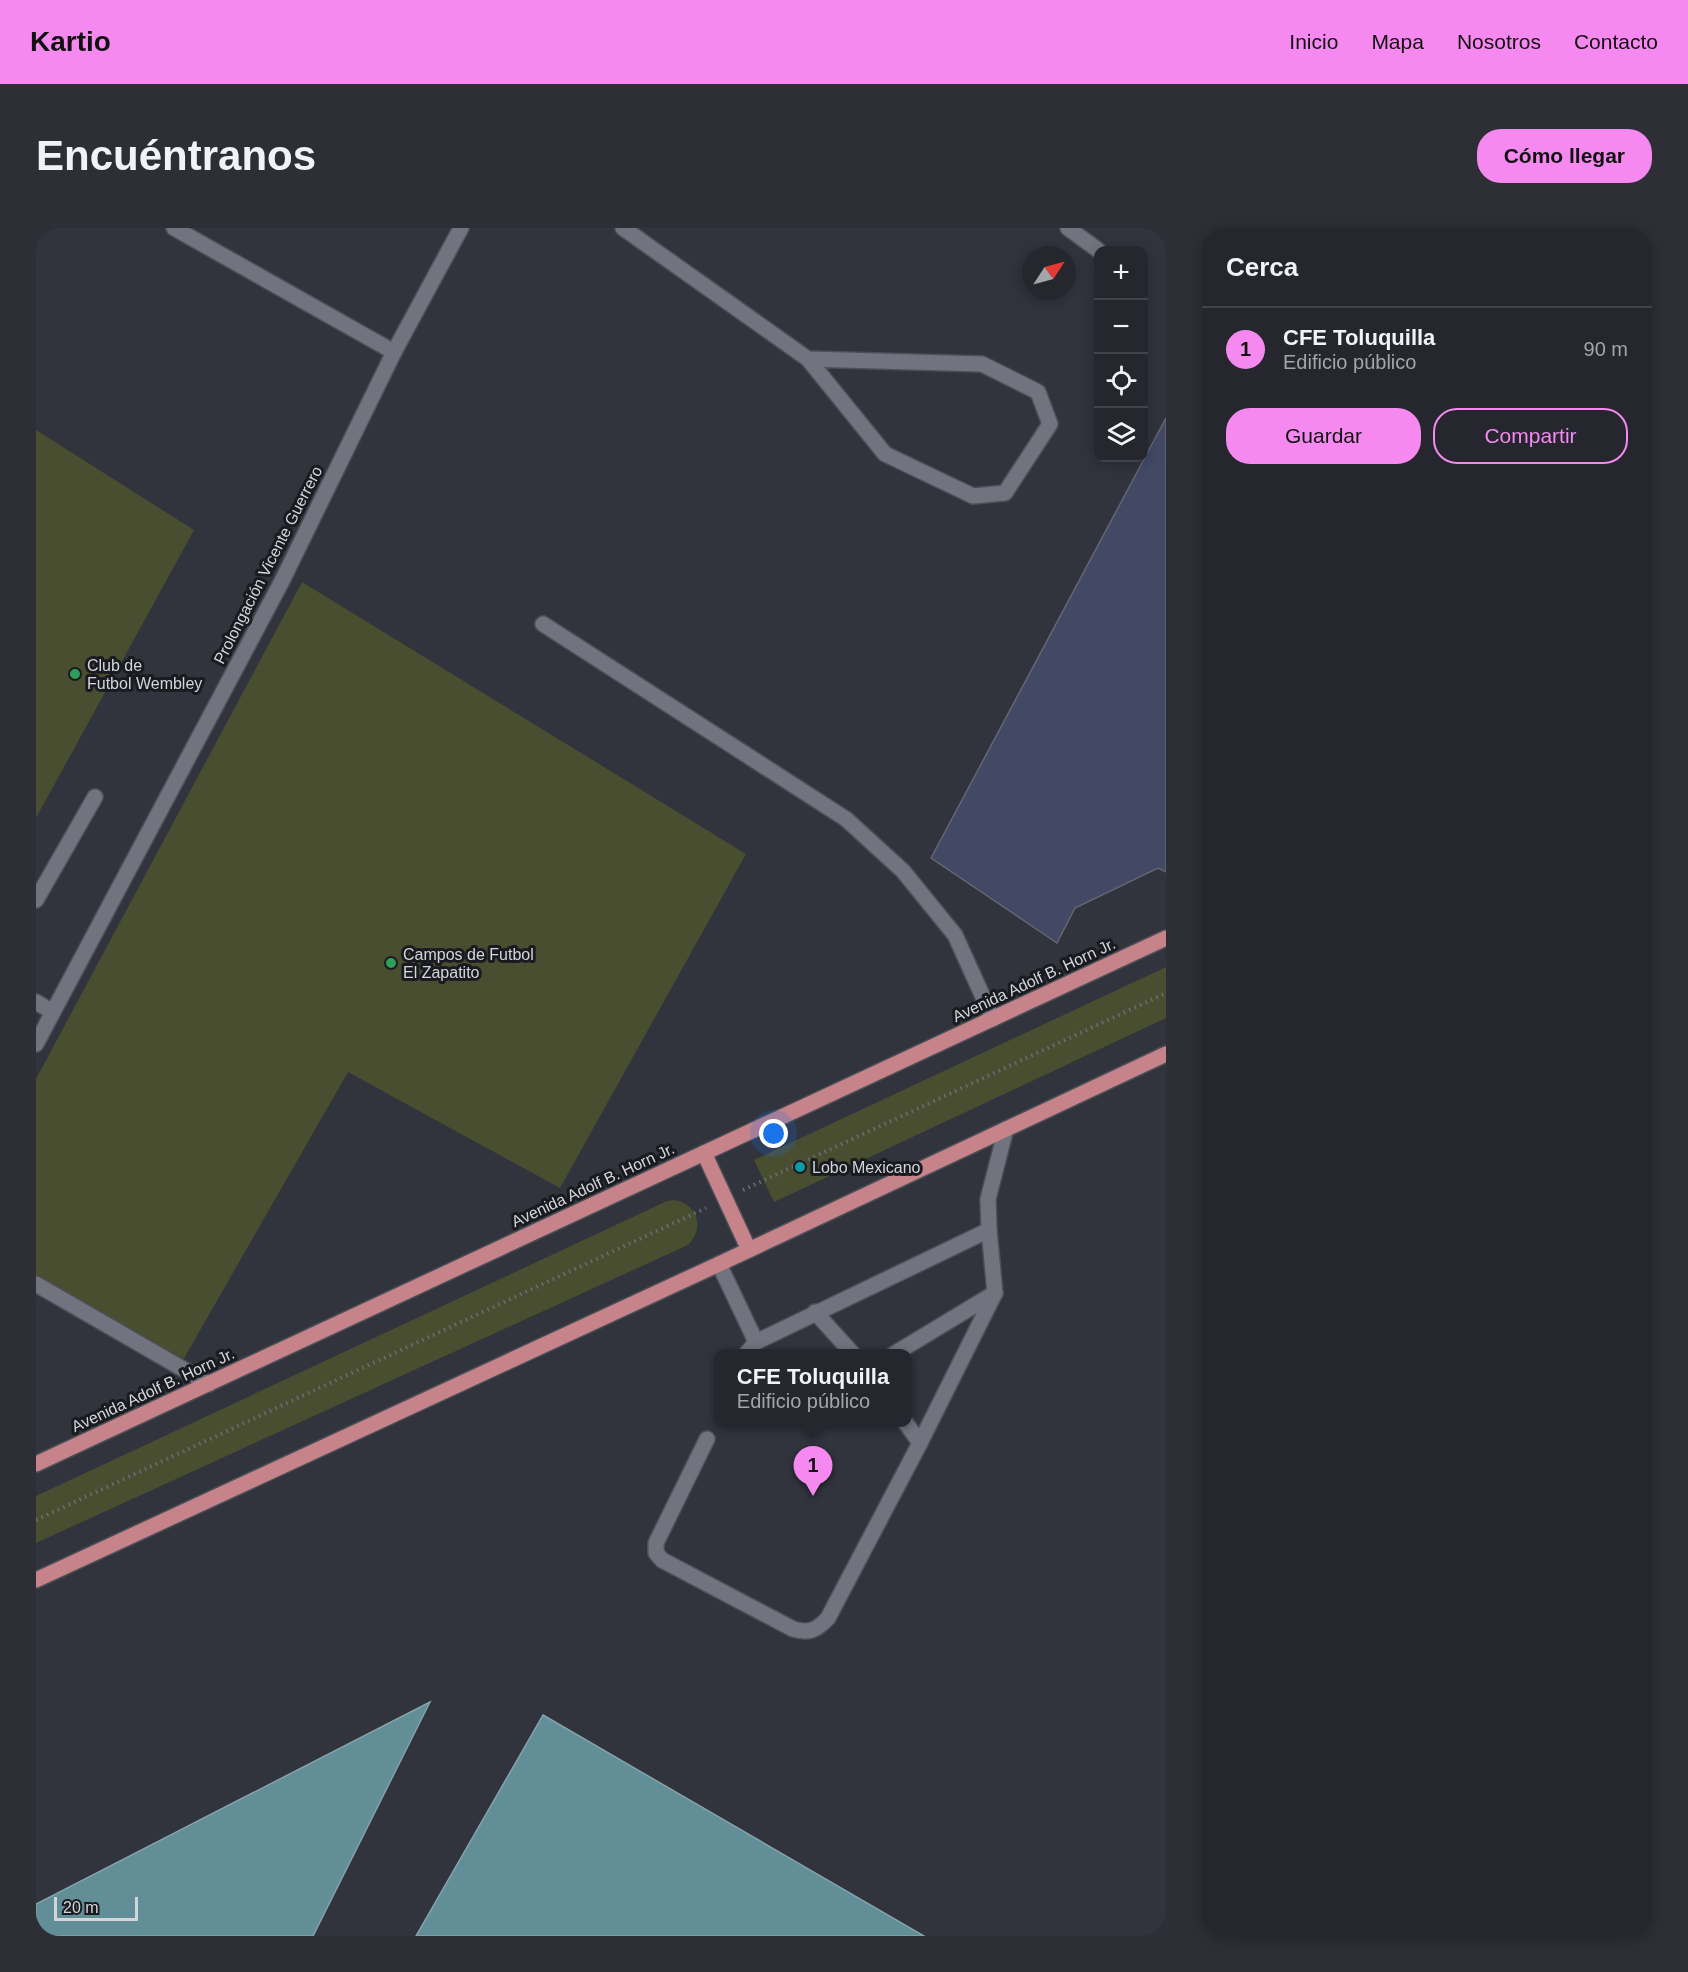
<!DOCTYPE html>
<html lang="es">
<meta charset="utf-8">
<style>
body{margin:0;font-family:Helvetica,sans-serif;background:#2d2e36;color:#f1f3f6}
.controls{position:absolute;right:18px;top:18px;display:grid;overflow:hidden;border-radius:12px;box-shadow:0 3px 15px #0003}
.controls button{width:54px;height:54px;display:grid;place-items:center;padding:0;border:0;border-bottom:2px solid #42434a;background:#25262e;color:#f1f3f6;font:30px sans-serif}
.compass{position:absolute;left:986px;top:18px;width:54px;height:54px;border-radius:50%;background:#25262e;box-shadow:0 3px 15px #0003;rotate:54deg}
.scale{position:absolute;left:18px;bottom:15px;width:84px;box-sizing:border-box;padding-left:6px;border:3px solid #d3d5db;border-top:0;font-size:16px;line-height:21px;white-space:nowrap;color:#d3d5db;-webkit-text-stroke:4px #1a1b20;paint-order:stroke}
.you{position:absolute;left:738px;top:906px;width:21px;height:21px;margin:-15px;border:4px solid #fff;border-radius:50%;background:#1a73e8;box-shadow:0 0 0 9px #1a73e833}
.badge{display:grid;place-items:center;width:39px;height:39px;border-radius:50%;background:#f589ef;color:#111;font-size:20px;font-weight:700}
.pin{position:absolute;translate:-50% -50px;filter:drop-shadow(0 2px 3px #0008)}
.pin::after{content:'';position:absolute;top:32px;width:21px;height:18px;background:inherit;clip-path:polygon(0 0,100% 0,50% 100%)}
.popup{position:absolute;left:678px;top:1121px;width:198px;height:78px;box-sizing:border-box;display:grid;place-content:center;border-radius:12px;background:#25262e;filter:drop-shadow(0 2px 4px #0005);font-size:20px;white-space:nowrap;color:#a3a5aa}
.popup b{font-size:22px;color:#f1f3f6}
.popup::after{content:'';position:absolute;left:50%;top:100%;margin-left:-12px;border:12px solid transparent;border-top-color:#25262e}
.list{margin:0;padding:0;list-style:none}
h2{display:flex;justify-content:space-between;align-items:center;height:78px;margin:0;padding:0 24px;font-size:26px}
h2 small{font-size:20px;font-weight:400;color:#a3a5aa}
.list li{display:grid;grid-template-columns:39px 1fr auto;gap:18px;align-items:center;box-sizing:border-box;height:84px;padding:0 24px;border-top:2px solid #42434a}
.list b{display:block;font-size:22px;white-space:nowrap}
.list p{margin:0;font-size:20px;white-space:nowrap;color:#a3a5aa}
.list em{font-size:20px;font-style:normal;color:#a3a5aa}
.actions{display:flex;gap:12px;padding:18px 24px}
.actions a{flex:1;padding:14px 0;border:2px solid #f589ef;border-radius:24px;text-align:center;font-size:21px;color:#f589ef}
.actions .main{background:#f589ef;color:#111}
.icon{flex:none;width:33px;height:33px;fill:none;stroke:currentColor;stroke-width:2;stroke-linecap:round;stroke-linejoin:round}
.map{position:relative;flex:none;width:1130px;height:1708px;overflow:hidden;border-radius:24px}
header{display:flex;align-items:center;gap:36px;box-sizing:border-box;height:84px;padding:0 30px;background:#f589ef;color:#111}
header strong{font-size:28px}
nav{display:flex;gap:33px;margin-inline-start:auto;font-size:21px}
.intro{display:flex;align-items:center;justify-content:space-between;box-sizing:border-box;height:144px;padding:0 36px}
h1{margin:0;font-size:42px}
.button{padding:15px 27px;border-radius:24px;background:#f589ef;color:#111;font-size:21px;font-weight:700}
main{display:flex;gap:36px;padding:0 36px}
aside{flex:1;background:#25262e;border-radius:24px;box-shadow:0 3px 15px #0003}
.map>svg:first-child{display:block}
.green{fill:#4a4e30}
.water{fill:#628e97;stroke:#84a3ab;stroke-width:1.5}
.building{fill:#434865;stroke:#646771;stroke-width:1.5}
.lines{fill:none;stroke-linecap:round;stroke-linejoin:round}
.minor-casing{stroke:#4d4f57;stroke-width:18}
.major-casing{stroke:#4d4f57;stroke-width:18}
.path{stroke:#6b6d75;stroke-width:4;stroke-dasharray:1.5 4.5;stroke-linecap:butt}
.minor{stroke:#71737e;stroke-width:15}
.major{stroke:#c6838a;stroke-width:15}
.leisure-dot{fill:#2e9e5b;stroke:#1a1b20;stroke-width:2}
.culture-dot{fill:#0f9aa8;stroke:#1a1b20;stroke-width:2}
.labels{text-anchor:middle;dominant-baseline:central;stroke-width:6;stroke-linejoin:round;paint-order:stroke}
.street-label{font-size:16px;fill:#d3d5db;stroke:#1a1b20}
.poi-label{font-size:16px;fill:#d3d5db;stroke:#1a1b20;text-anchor:start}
</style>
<header>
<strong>Kartio</strong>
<nav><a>Inicio</a><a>Mapa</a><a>Nosotros</a><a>Contacto</a></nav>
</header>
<div class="intro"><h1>Encuéntranos</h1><a class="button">Cómo llegar</a></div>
<main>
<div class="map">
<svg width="1130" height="1708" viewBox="0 0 1130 1708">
<rect width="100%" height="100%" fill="#31333d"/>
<!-- green -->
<g class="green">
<path d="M0 202 158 302 0 590Z"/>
<path d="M266 354 710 626 524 960 312 844 147 1132 0 1047V851Z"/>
<path d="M1130 739V790L738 974 718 932Z"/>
<path d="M638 972C662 976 669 1000 652 1017L0 1315V1268L631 973Z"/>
</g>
<!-- water -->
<g class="water">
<path d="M394 1474 277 1708H0V1676Z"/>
<path d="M507 1487 888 1708H380Z"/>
</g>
<!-- building -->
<path class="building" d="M1130 190V644L1122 640 1039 680 1021 715 895 630Z"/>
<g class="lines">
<!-- minor casing -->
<g class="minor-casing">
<g id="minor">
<path d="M138 0 358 124"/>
<path d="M587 0 772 131 849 226 937 268 969 265 1014 196 1002 164 946 136 772 131"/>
<path d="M1032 0 1062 22"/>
<path d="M507 396 810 591 867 643 919 707 957 791"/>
<path d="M0 672 59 569"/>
<path d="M0 774 17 784"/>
<path d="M0 816 246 353 358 124 425 0"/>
<path d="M683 1036 720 1114 953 1002 952 971 970 901"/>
<path d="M0 1056 173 1156"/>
<path d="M779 1084 817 1126"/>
<path d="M710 1126 720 1114"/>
<path d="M858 1126 959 1065 953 1002"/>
<path d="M671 1211 620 1315V1325L626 1332 757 1401C773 1406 781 1402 792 1390L884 1215 869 1194"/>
<path d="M884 1215 959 1065"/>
</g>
</g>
<!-- major casing -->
<g class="major-casing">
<g id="major">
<path d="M668 925 713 1022"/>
<path d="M0 1236 1130 710"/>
<path d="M0 1352 683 1036 1130 826"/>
</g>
</g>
<!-- path -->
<g class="path">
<path d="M707 962 1130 765"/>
<path d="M0 1292 670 980"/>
</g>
<!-- minor -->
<use href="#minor" class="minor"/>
<!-- major -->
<use href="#major" class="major"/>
</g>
<!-- markers -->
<g class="leisure-dot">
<circle cx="39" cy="446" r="6"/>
<circle cx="355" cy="735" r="6"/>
</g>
<circle class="culture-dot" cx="764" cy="939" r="6"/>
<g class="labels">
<!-- street labels -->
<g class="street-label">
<text transform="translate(232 337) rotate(-63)">Prolongación Vicente Guerrero</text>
<text transform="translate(998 752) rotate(-25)">Avenida Adolf B. Horn Jr.</text>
<text transform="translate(557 957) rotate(-25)">Avenida Adolf B. Horn Jr.</text>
<text transform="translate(117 1162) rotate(-25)">Avenida Adolf B. Horn Jr.</text>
</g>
<!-- poi labels -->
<g class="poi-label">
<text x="51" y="437">Club de<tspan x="51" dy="18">Futbol Wembley</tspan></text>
<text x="367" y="726">Campos de Futbol<tspan x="367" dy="18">El Zapatito</tspan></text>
<text x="776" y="939">Lobo Mexicano</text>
</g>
</g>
</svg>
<div class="controls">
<button>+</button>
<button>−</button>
<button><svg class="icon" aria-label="locate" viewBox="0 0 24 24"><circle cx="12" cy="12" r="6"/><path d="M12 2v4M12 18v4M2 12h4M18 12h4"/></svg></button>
<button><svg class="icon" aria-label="layers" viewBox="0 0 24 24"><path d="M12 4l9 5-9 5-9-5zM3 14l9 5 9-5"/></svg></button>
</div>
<svg class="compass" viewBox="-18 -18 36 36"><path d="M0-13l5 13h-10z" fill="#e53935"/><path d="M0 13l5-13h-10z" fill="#a3a5aa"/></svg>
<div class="scale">20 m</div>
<div class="you"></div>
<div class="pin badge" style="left:777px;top:1268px">1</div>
<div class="popup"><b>CFE Toluquilla</b>Edificio público</div>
</div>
<aside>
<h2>Cerca<small></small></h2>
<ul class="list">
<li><span class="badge">1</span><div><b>CFE Toluquilla</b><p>Edificio público</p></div><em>90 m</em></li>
</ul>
<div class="actions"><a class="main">Guardar</a><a>Compartir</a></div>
</aside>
</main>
